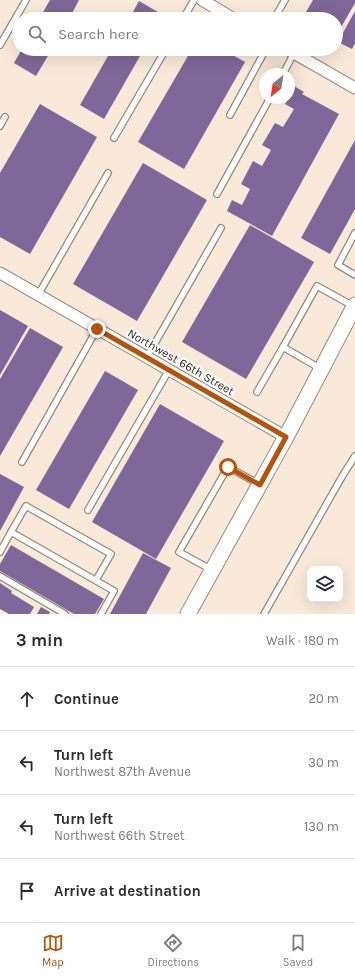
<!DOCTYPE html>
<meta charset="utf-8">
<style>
body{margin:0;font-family:Karla,sans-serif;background:#f7f7f7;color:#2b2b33}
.controls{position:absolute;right:12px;bottom:12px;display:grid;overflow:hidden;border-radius:8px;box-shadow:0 4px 16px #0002}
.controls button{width:36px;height:36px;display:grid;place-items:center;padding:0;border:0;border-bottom:1px solid #e1e1e2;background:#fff;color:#2b2b33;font:20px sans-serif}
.compass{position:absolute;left:259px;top:68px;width:36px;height:36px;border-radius:50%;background:#fff;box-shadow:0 4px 16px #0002;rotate:210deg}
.stop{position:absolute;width:12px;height:12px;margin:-9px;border:3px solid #b45309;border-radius:50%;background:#fff}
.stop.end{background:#b45309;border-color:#fff;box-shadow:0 1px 4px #0008}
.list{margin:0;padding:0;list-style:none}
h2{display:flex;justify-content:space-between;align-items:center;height:52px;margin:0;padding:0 16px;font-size:17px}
h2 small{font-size:13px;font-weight:400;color:#7c7c81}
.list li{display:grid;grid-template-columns:26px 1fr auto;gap:12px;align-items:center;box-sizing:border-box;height:64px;padding:0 16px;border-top:1px solid #e1e1e2}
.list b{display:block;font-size:15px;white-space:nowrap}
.list p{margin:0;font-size:13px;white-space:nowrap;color:#7c7c81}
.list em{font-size:13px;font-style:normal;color:#7c7c81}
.icon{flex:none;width:22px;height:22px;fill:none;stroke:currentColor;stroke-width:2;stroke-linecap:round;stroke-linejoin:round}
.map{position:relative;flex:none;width:355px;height:614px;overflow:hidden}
.search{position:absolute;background:#fff;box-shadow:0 4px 16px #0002;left:12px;right:12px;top:12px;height:44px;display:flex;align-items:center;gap:10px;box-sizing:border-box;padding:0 14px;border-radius:22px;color:#7c7c81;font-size:15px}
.sheet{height:308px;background:#fff}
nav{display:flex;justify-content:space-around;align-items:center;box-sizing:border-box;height:56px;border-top:1px solid #e1e1e2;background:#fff;font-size:11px;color:#7c7c81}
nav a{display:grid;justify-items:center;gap:2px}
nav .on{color:#b45309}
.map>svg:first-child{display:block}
.building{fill:#7e6899}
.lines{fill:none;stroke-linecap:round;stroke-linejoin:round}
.service-casing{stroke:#978979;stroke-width:8}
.minor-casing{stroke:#978979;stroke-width:13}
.secondary-casing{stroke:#978979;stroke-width:17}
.service{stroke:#fff;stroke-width:5.5}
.minor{stroke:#fff;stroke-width:11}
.secondary{stroke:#fff;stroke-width:15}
.route{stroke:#b45309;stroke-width:5}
.labels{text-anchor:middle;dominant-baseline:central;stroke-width:4;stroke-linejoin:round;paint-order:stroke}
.street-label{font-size:12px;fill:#2e2822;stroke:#fff}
</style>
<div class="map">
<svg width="355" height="614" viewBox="0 0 355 614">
<rect width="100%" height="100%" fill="#f9e9d8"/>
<!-- building -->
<g class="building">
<path d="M50 0H79L69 19H39Z"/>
<path d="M313 0H355V3L336 36V19H302Z"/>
<path d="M139 1 163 15 161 19H129Z"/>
<path d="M355 11V43L352 49 338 42Z"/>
<path d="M22 49H52L36 76 14 63Z"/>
<path d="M112 49H144L104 119 80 105Z"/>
<path d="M192 49H222L245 62 184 169 138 142Z"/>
<path d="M294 86 304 92 302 94 339 114 272 236 227 211 232 200 242 205 250 189 241 184 253 161 262 166 271 150 262 145 275 123 283 127 294 109 285 104 289 98Z"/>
<path d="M40 104 97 137 30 254 0 237V173Z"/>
<path d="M355 140V209L330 254 301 238Z"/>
<path d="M143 163 207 200 137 321 73 284Z"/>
<path d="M250 225 314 262 246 379 182 342Z"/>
<path d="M0 310 28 326 0 375Z"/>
<path d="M30 328 63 347 0 456V379Z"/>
<path d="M105 371 138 390 69 509 36 490Z"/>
<path d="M160 404 224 441 156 559 92 522Z"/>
<path d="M0 474 24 487 0 531Z"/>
<path d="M11 545 104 599 95 614H74L0 571V564Z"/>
<path d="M143 553 171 568 146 614H110Z"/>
<path d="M0 583 12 591 11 593 34 607 30 614H9L0 609Z"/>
<path d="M41 607 50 612 49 614H37Z"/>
</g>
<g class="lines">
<!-- service casing -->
<g class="service-casing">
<g id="service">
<path d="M183 19 194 0"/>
<path d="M274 19 285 0"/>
<path d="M0 45 26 0"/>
<path d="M283 74 294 53"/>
<path d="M230 115 266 49"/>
<path d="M0 126 5 117"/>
<path d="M114 138 166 49"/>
<path d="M217 194 270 98"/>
<path d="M355 233 338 265 355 275"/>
<path d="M38 295 108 173"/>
<path d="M283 347 317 286 353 306"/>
<path d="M147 357 221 228"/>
<path d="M257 392 283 347 321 369"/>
<path d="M22 462 97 329"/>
<path d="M88 510 169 370"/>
<path d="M11 532 26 506 111 554 96 580"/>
<path d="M0 552 11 532 114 591 101 614"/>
<path d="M212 570 179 552 228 467 259 484"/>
<path d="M0 576 65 614"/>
<path d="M264 614 343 475 355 456"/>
</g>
</g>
<!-- minor casing -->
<g class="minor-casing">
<g id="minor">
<path d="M202 0 234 19"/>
<path d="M287 49 355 88"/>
<path d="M0 273 286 437"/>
</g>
</g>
<!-- secondary casing -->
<g class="secondary-casing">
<path id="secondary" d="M188 614 286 437 355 305"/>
</g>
<!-- service -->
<use href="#service" class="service"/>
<!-- minor -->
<use href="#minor" class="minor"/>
<!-- secondary -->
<use href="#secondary" class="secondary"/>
</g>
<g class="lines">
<!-- route -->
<path class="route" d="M97 329 286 437 260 485 228 467"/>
</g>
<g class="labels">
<!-- street labels -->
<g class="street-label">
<text transform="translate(181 362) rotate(30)">Northwest 66th Street</text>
</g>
</g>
</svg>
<div class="controls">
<button><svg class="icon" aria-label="layers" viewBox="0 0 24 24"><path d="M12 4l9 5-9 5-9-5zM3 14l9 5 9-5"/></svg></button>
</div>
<svg class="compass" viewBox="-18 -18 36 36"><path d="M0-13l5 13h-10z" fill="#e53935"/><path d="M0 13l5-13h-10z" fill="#7c7c81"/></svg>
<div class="stop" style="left:228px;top:467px"></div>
<div class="stop end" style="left:97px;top:329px"></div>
<div class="search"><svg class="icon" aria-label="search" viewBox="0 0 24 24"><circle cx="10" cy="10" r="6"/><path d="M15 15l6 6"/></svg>Search here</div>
</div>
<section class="sheet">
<h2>3 min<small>Walk · 180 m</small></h2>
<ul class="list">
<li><svg class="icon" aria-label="ahead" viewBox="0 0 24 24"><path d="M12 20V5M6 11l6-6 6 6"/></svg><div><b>Continue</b></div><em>20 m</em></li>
<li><svg class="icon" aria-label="left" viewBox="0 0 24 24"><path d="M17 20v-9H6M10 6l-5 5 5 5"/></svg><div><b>Turn left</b><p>Northwest 87th Avenue</p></div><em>30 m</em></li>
<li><svg class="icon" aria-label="left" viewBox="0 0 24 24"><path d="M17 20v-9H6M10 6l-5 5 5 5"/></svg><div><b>Turn left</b><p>Northwest 66th Street</p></div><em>130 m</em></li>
<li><svg class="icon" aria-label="arrive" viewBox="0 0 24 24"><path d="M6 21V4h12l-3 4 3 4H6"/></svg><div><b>Arrive at destination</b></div></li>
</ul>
</section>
<nav>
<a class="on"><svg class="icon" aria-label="map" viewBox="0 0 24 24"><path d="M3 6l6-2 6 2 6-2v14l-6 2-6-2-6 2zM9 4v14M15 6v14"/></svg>Map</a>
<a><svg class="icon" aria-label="directions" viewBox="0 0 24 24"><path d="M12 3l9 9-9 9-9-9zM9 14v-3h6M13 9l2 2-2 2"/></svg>Directions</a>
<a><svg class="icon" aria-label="saved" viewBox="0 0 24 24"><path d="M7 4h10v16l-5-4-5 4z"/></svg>Saved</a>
</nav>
